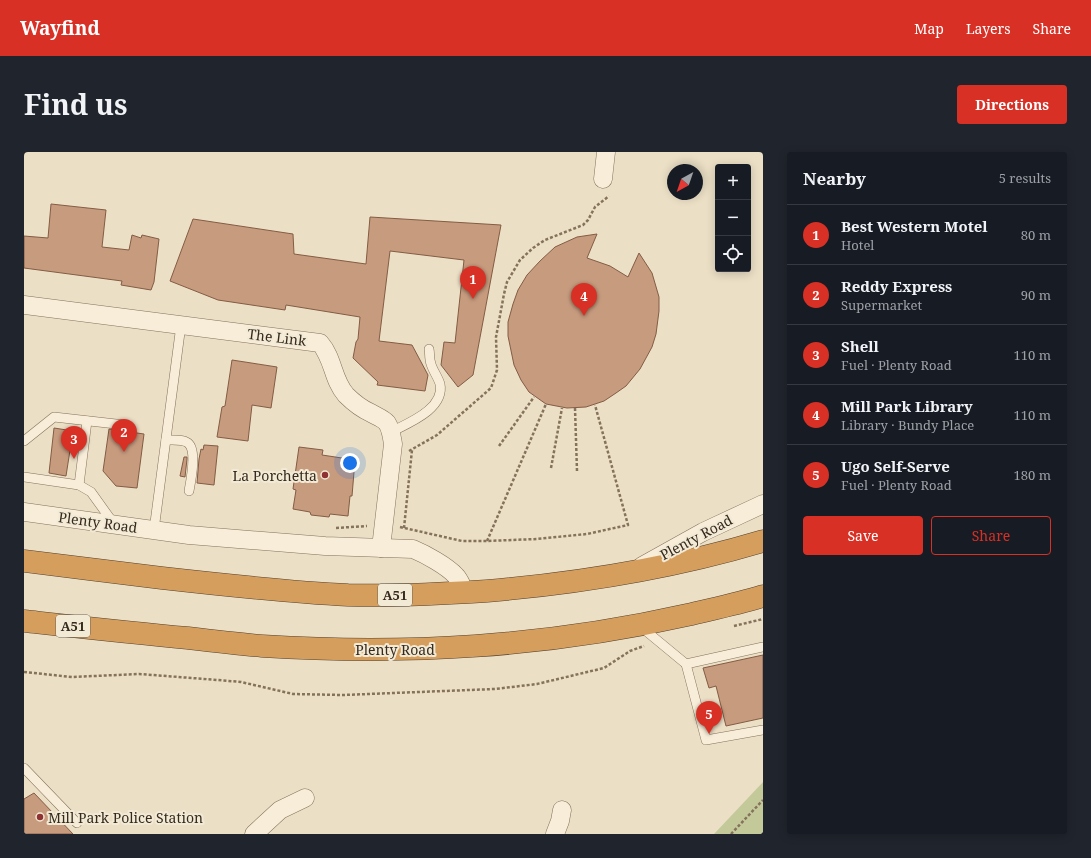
<!DOCTYPE html>
<meta charset="utf-8">
<style>
body{margin:0;font-family:"Noto Serif",serif;background:#20242c;color:#f1f3f6}
.controls{position:absolute;right:12px;top:12px;display:grid;overflow:hidden;border-radius:4px;box-shadow:0 2px 10px #0003}
.controls button{width:36px;height:36px;display:grid;place-items:center;padding:0;border:0;border-bottom:1px solid #363941;background:#171b24;color:#f1f3f6;font:20px sans-serif}
.compass{position:absolute;left:643px;top:12px;width:36px;height:36px;border-radius:50%;background:#171b24;box-shadow:0 2px 10px #0003;rotate:220deg}
.you{position:absolute;left:326px;top:311px;width:14px;height:14px;margin:-10px;border:3px solid #fff;border-radius:50%;background:#1a73e8;box-shadow:0 0 0 6px #1a73e833}
.badge{display:grid;place-items:center;width:26px;height:26px;border-radius:50%;background:#d93025;color:#fff;font-size:13px;font-weight:700}
.pin{position:absolute;translate:-50% -33px;filter:drop-shadow(0 1px 2px #0008)}
.pin::after{content:'';position:absolute;top:21px;width:14px;height:12px;background:inherit;clip-path:polygon(0 0,100% 0,50% 100%)}
.list{margin:0;padding:0;list-style:none}
h2{display:flex;justify-content:space-between;align-items:center;height:52px;margin:0;padding:0 16px;font-size:17px}
h2 small{font-size:13px;font-weight:400;color:#9ea1a6}
.list li{display:grid;grid-template-columns:26px 1fr auto;gap:12px;align-items:center;box-sizing:border-box;height:60px;padding:0 16px;border-top:1px solid #363941}
.list b{display:block;font-size:15px;white-space:nowrap}
.list p{margin:0;font-size:13px;white-space:nowrap;color:#9ea1a6}
.list em{font-size:13px;font-style:normal;color:#9ea1a6}
.actions{display:flex;gap:8px;padding:12px 16px}
.actions a{flex:1;padding:9px 0;border:1px solid #d93025;border-radius:4px;text-align:center;font-size:14px;color:#d93025}
.actions .main{background:#d93025;color:#fff}
.icon{flex:none;width:22px;height:22px;fill:none;stroke:currentColor;stroke-width:2;stroke-linecap:round;stroke-linejoin:round}
.map{position:relative;flex:none;width:739px;height:682px;overflow:hidden;border-radius:4px}
header{display:flex;align-items:center;gap:24px;box-sizing:border-box;height:56px;padding:0 20px;background:#d93025;color:#fff}
header strong{font-size:19px}
nav{display:flex;gap:22px;margin-inline-start:auto;font-size:14px}
.intro{display:flex;align-items:center;justify-content:space-between;box-sizing:border-box;height:96px;padding:0 24px}
h1{margin:0;font-size:28px}
.button{padding:10px 18px;border-radius:4px;background:#d93025;color:#fff;font-size:14px;font-weight:700}
main{display:flex;gap:24px;padding:0 24px}
aside{flex:1;background:#171b24;border-radius:4px;box-shadow:0 2px 10px #0003}
.map>svg:first-child{display:block}
.green{fill:#c4c99a}
.building{fill:#c79b7e;stroke:#835c44}
.lines{fill:none;stroke-linecap:round;stroke-linejoin:round}
.lane-casing{stroke:#85725d;stroke-width:10}
.street-casing{stroke:#85725d;stroke-width:19}
.highway-casing{stroke:#534030;stroke-width:23}
.path{stroke:#85725d;stroke-width:2.5;stroke-dasharray:3 2;stroke-linecap:butt}
.lane{stroke:#f7edd8;stroke-width:9}
.street{stroke:#f7edd8;stroke-width:18}
.highway{stroke:#d59e5c;stroke-width:22}
.poi-dot{fill:#903133;stroke:#f3ead5;stroke-width:1.5}
.labels{text-anchor:middle;dominant-baseline:central;stroke-width:4;stroke-linejoin:round;paint-order:stroke}
.shield{fill:#f3ead5;stroke:#6f6456;stroke-width:1}
.shield-label{font-size:13px;font-weight:bold;fill:#362a1f}
.street-label{font-size:14px;fill:#362a1f;stroke:#f3ead5}
.poi-label{font-size:14px;fill:#362a1f;stroke:#f3ead5;text-anchor:end}
</style>
<header>
<strong>Wayfind</strong>
<nav><a>Map</a><a>Layers</a><a>Share</a></nav>
</header>
<div class="intro"><h1>Find us</h1><a class="button">Directions</a></div>
<main>
<div class="map">
<svg width="739" height="682" viewBox="0 0 739 682">
<rect width="100%" height="100%" fill="#ebdfc5"/>
<!-- green -->
<path class="green" d="M739 630V682H690Z"/>
<!-- building -->
<g class="building">
<path d="M27 52 82 58 78 95 105 98 108 83 117 86 118 83 135 87 130 130 127 138 97 133 98 129 0 116V84L24 86Z"/>
<path d="M346 65 477 73 449 223 434 235 417 213 420 190 431 191 440 108 366 99 355 189 388 193 404 223 401 239 353 233 354 230 329 206 332 190 334 187 336 165 262 153 261 158 194 148 146 129 169 67 269 82 270 102 342 112Z"/>
<path d="M573 82 563 106 586 114 604 125 615 101 628 121 635 145V159L632 182 628 195 616 217 602 234 592 241 580 249 562 255 543 256 522 252 505 240 497 228 490 213 484 184V170L489 152 494 138 503 123 516 109 531 95 553 85Z"/>
<path d="M208 208 253 215 247 256 228 253 224 289 193 285 198 255 201 254Z"/>
<path d="M30 276 49 279 42 324 25 321Z"/>
<path d="M85 277 120 282 113 336 92 334 79 319Z"/>
<path d="M180 293 194 294 190 333 173 331 175 307 177 297 179 298Z"/>
<path d="M275 295 299 298 298 303 331 308 328 344H326L324 364 306 362 305 365 287 363 286 360 269 357 272 338 269 337Z"/>
<path d="M160 305H163V307L161 325 156 324Z"/>
<path d="M739 503V566L702 574 692 534 685 536 679 516Z"/>
<path d="M10 641 49 682H0V647Z"/>
</g>
<g class="lines">
<!-- lane casing -->
<g class="lane-casing">
<g id="lane">
<path d="M367 280C384 271 421 257 416 232 414 225 409 219 407 212 405 207 406 201 405 197"/>
<path d="M142 288C149 288 159 287 164 291 173 298 167 328 165 339"/>
<path d="M0 289 30 265 101 273"/>
<path d="M0 325 55 333 67 340 90 372"/>
<path d="M55 333 63 269"/>
<path d="M130 378 157 173"/>
<path d="M616 474 662 512 739 495"/>
<path d="M662 512 682 588 739 578"/>
<path d="M0 616 53 671"/>
</g>
</g>
<!-- street casing -->
<g class="street-casing">
<g id="street">
<path d="M579 27 582 0"/>
<path d="M0 153 296 191C310 207 308 227 322 243 330 251 338 257 347 261 352 264 360 267 363 271 367 277 368 286 369 292L357 396"/>
<path d="M0 360 165 383 301 394 389 397C401 402 423 414 432 424 436 428 438 435 441 440"/>
<path d="M618 414 679 380 739 352"/>
<path d="M230 682 256 658 281 646"/>
<path d="M531 682 536 669 538 658"/>
</g>
</g>
<!-- highway casing -->
<g class="highway-casing">
<g id="highway">
<path d="M0 409C46 415 92 420 138 426 200 433 262 440 324 443 370 444 417 442 463 439 556 431 649 416 739 389"/>
<path d="M0 469C55 475 109 481 164 486 189 489 214 492 238 494 383 503 521 495 663 463 688 457 714 452 739 444"/>
</g>
</g>
<!-- path -->
<g class="path">
<path d="M551 256 553 319"/>
<path d="M475 294 510 245"/>
<path d="M385 299 413 283 467 236 473 218 472 185 480 142 483 130 496 108 509 96 521 88 559 73 564 68 571 55 585 44"/>
<path d="M527 316 538 256"/>
<path d="M376 375 438 389H463L513 387 563 382 604 373 571 253"/>
<path d="M312 376 343 374"/>
<path d="M380 376 388 298"/>
<path d="M463 389 522 252"/>
<path d="M710 474 739 467"/>
<path d="M0 520 48 525 115 522 194 528 217 530 269 542 319 543 471 537 513 532 580 516 606 499 620 494"/>
<path d="M707 682 739 648"/>
</g>
<!-- lane -->
<use href="#lane" class="lane"/>
<!-- street -->
<use href="#street" class="street"/>
<!-- highway -->
<use href="#highway" class="highway"/>
</g>
<!-- markers -->
<g class="poi-dot">
<circle cx="301" cy="323" r="4"/>
<circle cx="16" cy="665" r="4"/>
</g>
<g class="labels">
<!-- shield labels -->
<g class="shield">
<rect x="354" y="432" width="34" height="22" rx="3"/>
<rect x="32" y="463" width="34" height="22" rx="3"/>
</g>
<g class="shield-label">
<text x="371" y="443">A51</text>
<text x="49" y="474">A51</text>
</g>
<!-- street labels -->
<g class="street-label">
<text transform="translate(253 185) rotate(7)">The Link</text>
<text transform="translate(74 370) rotate(8)">Plenty Road</text>
<text transform="translate(672 385) rotate(-28)">Plenty Road</text>
<text x="371" y="497">Plenty Road</text>
</g>
<!-- poi labels -->
<g class="poi-label">
<text x="293" y="323">La Porchetta</text>
<text x="24" y="665" text-anchor="start">Mill Park Police Station</text>
</g>
</g>
</svg>
<div class="controls">
<button>+</button>
<button>−</button>
<button><svg class="icon" aria-label="locate" viewBox="0 0 24 24"><circle cx="12" cy="12" r="6"/><path d="M12 2v4M12 18v4M2 12h4M18 12h4"/></svg></button>
</div>
<svg class="compass" viewBox="-18 -18 36 36"><path d="M0-13l5 13h-10z" fill="#e53935"/><path d="M0 13l5-13h-10z" fill="#9ea1a6"/></svg>
<div class="you"></div>
<div class="pin badge" style="left:449px;top:147px">1</div>
<div class="pin badge" style="left:100px;top:300px">2</div>
<div class="pin badge" style="left:50px;top:307px">3</div>
<div class="pin badge" style="left:560px;top:164px">4</div>
<div class="pin badge" style="left:685px;top:582px">5</div>
</div>
<aside>
<h2>Nearby<small>5 results</small></h2>
<ul class="list">
<li><span class="badge">1</span><div><b>Best Western Motel</b><p>Hotel</p></div><em>80 m</em></li>
<li><span class="badge">2</span><div><b>Reddy Express</b><p>Supermarket</p></div><em>90 m</em></li>
<li><span class="badge">3</span><div><b>Shell</b><p>Fuel · Plenty Road</p></div><em>110 m</em></li>
<li><span class="badge">4</span><div><b>Mill Park Library</b><p>Library · Bundy Place</p></div><em>110 m</em></li>
<li><span class="badge">5</span><div><b>Ugo Self-Serve</b><p>Fuel · Plenty Road</p></div><em>180 m</em></li>
</ul>
<div class="actions"><a class="main">Save</a><a>Share</a></div>
</aside>
</main>
